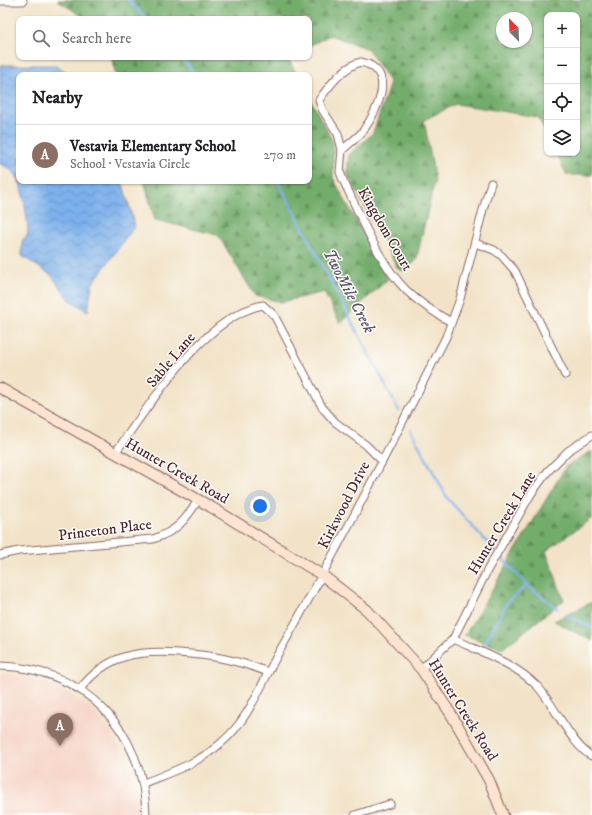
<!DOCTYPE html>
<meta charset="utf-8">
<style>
body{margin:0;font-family:"IM FELL DW Pica",serif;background:#f2f2f2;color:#202124}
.controls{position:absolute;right:12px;top:12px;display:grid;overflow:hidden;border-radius:8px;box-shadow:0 1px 3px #0004}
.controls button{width:36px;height:36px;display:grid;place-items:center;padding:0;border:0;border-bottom:1px solid #e0e0e0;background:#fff;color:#202124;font:20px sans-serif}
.compass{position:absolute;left:496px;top:12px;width:36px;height:36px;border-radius:50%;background:#fff;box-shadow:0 1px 3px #0004;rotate:337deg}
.you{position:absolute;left:260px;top:506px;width:14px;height:14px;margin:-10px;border:3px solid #fff;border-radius:50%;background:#1a73e8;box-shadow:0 0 0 6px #1a73e833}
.badge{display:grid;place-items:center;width:26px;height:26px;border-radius:50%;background:#d1495b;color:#fff;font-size:13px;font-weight:700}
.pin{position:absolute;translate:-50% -33px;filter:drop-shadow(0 1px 2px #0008)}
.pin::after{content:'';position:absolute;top:21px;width:14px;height:12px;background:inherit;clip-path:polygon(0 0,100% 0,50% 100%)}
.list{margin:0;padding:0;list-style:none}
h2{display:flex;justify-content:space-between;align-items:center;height:52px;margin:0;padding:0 16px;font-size:17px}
h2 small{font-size:13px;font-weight:400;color:#757577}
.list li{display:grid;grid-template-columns:26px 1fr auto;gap:12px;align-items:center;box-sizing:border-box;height:60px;padding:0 16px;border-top:1px solid #e0e0e0}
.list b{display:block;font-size:15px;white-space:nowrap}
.list p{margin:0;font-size:13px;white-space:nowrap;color:#757577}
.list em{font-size:13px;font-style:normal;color:#757577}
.icon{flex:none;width:22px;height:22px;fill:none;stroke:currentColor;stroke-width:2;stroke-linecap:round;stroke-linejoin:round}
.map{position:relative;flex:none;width:592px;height:815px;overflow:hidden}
.search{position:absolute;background:#fff;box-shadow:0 1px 3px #0004;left:16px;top:16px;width:296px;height:44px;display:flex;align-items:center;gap:10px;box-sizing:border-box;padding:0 14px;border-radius:8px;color:#757577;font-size:15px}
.panel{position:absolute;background:#fff;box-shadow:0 1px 3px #0004;left:16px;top:72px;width:296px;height:112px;border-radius:8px}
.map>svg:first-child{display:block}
.built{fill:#f6d2c4}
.forest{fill:url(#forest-firs);stroke:#5e664c;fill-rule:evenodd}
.water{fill:url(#water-waves);stroke:#64688b}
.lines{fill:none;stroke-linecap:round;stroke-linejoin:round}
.stream{stroke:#7db1eb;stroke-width:2.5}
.minor-casing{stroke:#856462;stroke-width:9}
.secondary-casing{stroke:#856462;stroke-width:12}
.minor{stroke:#fff;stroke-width:7}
.secondary{stroke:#fde4d1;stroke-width:10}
.labels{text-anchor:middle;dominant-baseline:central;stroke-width:3;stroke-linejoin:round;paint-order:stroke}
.street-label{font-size:15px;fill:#4a1f2b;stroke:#fdfcf7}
.water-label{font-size:16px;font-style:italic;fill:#5c526e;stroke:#fdfcf7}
</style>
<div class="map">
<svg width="592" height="815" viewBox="0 0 592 815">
<defs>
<pattern id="forest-firs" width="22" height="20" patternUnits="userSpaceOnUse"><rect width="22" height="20" fill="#73ad6c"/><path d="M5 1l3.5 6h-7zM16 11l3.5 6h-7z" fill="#608c59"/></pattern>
<pattern id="water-waves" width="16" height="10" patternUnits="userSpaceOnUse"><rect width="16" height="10" fill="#7db1eb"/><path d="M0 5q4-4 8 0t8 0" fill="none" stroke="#688fbf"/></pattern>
</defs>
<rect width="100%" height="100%" fill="#fdfcf7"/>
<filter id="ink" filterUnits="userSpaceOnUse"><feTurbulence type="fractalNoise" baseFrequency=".025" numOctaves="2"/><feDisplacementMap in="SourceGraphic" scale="8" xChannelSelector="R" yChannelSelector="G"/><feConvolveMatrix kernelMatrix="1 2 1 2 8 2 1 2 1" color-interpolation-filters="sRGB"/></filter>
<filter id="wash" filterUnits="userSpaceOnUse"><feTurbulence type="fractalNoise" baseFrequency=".012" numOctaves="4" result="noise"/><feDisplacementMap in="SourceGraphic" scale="16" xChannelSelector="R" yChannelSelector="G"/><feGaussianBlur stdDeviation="0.9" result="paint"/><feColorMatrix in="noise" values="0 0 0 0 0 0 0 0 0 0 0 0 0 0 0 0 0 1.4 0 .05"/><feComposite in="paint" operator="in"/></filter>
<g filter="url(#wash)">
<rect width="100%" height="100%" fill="#f2e3c8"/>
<!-- built -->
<path class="built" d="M0 674 29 677 61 688 89 707 111 732 127 761 136 793V815H0Z"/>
<!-- forest -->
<g class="forest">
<path d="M57 0H592V175H567L556 153H577V15H547V135L538 117 456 104 424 120 435 180 416 261 404 271 398 269 347 173 349 155 373 133 390 83 368 49 330 35 309 46V19H86ZM502 18H526V42H502Z"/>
<path d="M111 57H290L288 58 297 75H116Z"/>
<path d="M309 97 333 142V178L388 279 340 323 324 292 282 302 255 296 218 235 155 220 144 181H309Z"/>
<path d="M592 451V518L546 551 564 600 502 649 465 635 566 466Z"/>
<path d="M592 602V641L554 621Z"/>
</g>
<!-- water -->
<path class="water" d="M0 65H55L72 75H19V181H122L135 226 92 284 88 311 70 300 51 275 22 256V241L28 234C28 222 23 187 17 177 13 171 7 166 0 164Z"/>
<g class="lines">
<!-- stream -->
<g class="stream">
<path d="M128 0 147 19"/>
<path d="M182 57 195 75"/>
<path d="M278 181 399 411"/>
<path d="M410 429 448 499 495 551"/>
<path d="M502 558 527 585 558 609"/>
<path d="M566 615 592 627"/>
<path d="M485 643 508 601 527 585"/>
</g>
</g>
</g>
<g filter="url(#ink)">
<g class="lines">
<!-- minor casing -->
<g class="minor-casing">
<g id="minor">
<path d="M0 1H23"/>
<path d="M361 62C398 70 377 111 363 131 357 138 349 144 342 150L338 134 322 109 319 100C329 86 344 66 361 62Z"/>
<path d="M342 150 340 172 343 180C361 216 378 262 406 290 419 303 435 313 451 322"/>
<path d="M475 243 494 250 502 256 515 271 565 375"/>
<path d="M115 453C149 406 204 316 263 305L274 315 322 407 335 422 366 445 381 460"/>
<path d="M0 555 19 551 153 539C177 531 185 521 198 500"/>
<path d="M453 639C481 652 516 664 538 687 553 703 574 749 592 756"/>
<path d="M0 666C85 668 144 731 146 815"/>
<path d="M421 669 453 639 488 569 531 494 548 471 568 451 592 435"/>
<path d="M80 689C107 655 136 650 178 653 213 655 236 660 268 672"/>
<path d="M144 783C171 772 199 763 221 743 249 720 262 682 279 652 338 549 392 443 446 337L460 299 484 206 491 183"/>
<path d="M355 815 390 804"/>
</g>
</g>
<!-- secondary casing -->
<g class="secondary-casing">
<path id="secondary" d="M0 388 211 507 322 575 367 610 421 669 451 714 489 780 503 815"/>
</g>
<!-- minor -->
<use href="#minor" class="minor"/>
<!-- secondary -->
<use href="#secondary" class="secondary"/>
</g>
</g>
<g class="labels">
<!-- street labels -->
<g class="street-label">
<text transform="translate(385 229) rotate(60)">Kingdom Court</text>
<text transform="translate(171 360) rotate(-50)">Sable Lane</text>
<text transform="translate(177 471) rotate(30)">Hunter Creek Road</text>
<text transform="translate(344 505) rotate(-63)">Kirkwood Drive</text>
<text transform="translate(502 523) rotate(-59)">Hunter Creek Lane</text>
<text transform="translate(105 530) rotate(-7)">Princeton Place</text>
<text transform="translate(463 710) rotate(58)">Hunter Creek Road</text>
</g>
<!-- water labels -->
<g class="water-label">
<text transform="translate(349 291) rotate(62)">TwoMile Creek</text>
</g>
</g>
</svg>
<div class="controls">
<button>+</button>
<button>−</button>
<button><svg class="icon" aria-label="locate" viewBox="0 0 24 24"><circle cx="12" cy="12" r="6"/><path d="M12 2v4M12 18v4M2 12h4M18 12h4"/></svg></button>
<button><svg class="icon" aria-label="layers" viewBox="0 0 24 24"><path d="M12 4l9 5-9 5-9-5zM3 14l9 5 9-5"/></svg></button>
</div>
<svg class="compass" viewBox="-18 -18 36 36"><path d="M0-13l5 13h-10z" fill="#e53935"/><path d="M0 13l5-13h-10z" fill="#757577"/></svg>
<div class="you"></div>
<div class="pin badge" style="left:60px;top:746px;background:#8d6e63">A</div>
<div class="search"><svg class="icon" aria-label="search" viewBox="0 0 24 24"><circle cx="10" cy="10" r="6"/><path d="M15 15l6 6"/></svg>Search here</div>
<section class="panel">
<h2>Nearby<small></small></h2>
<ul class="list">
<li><span class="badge" style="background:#8d6e63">A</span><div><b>Vestavia Elementary School</b><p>School · Vestavia Circle</p></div><em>270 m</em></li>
</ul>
</section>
</div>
